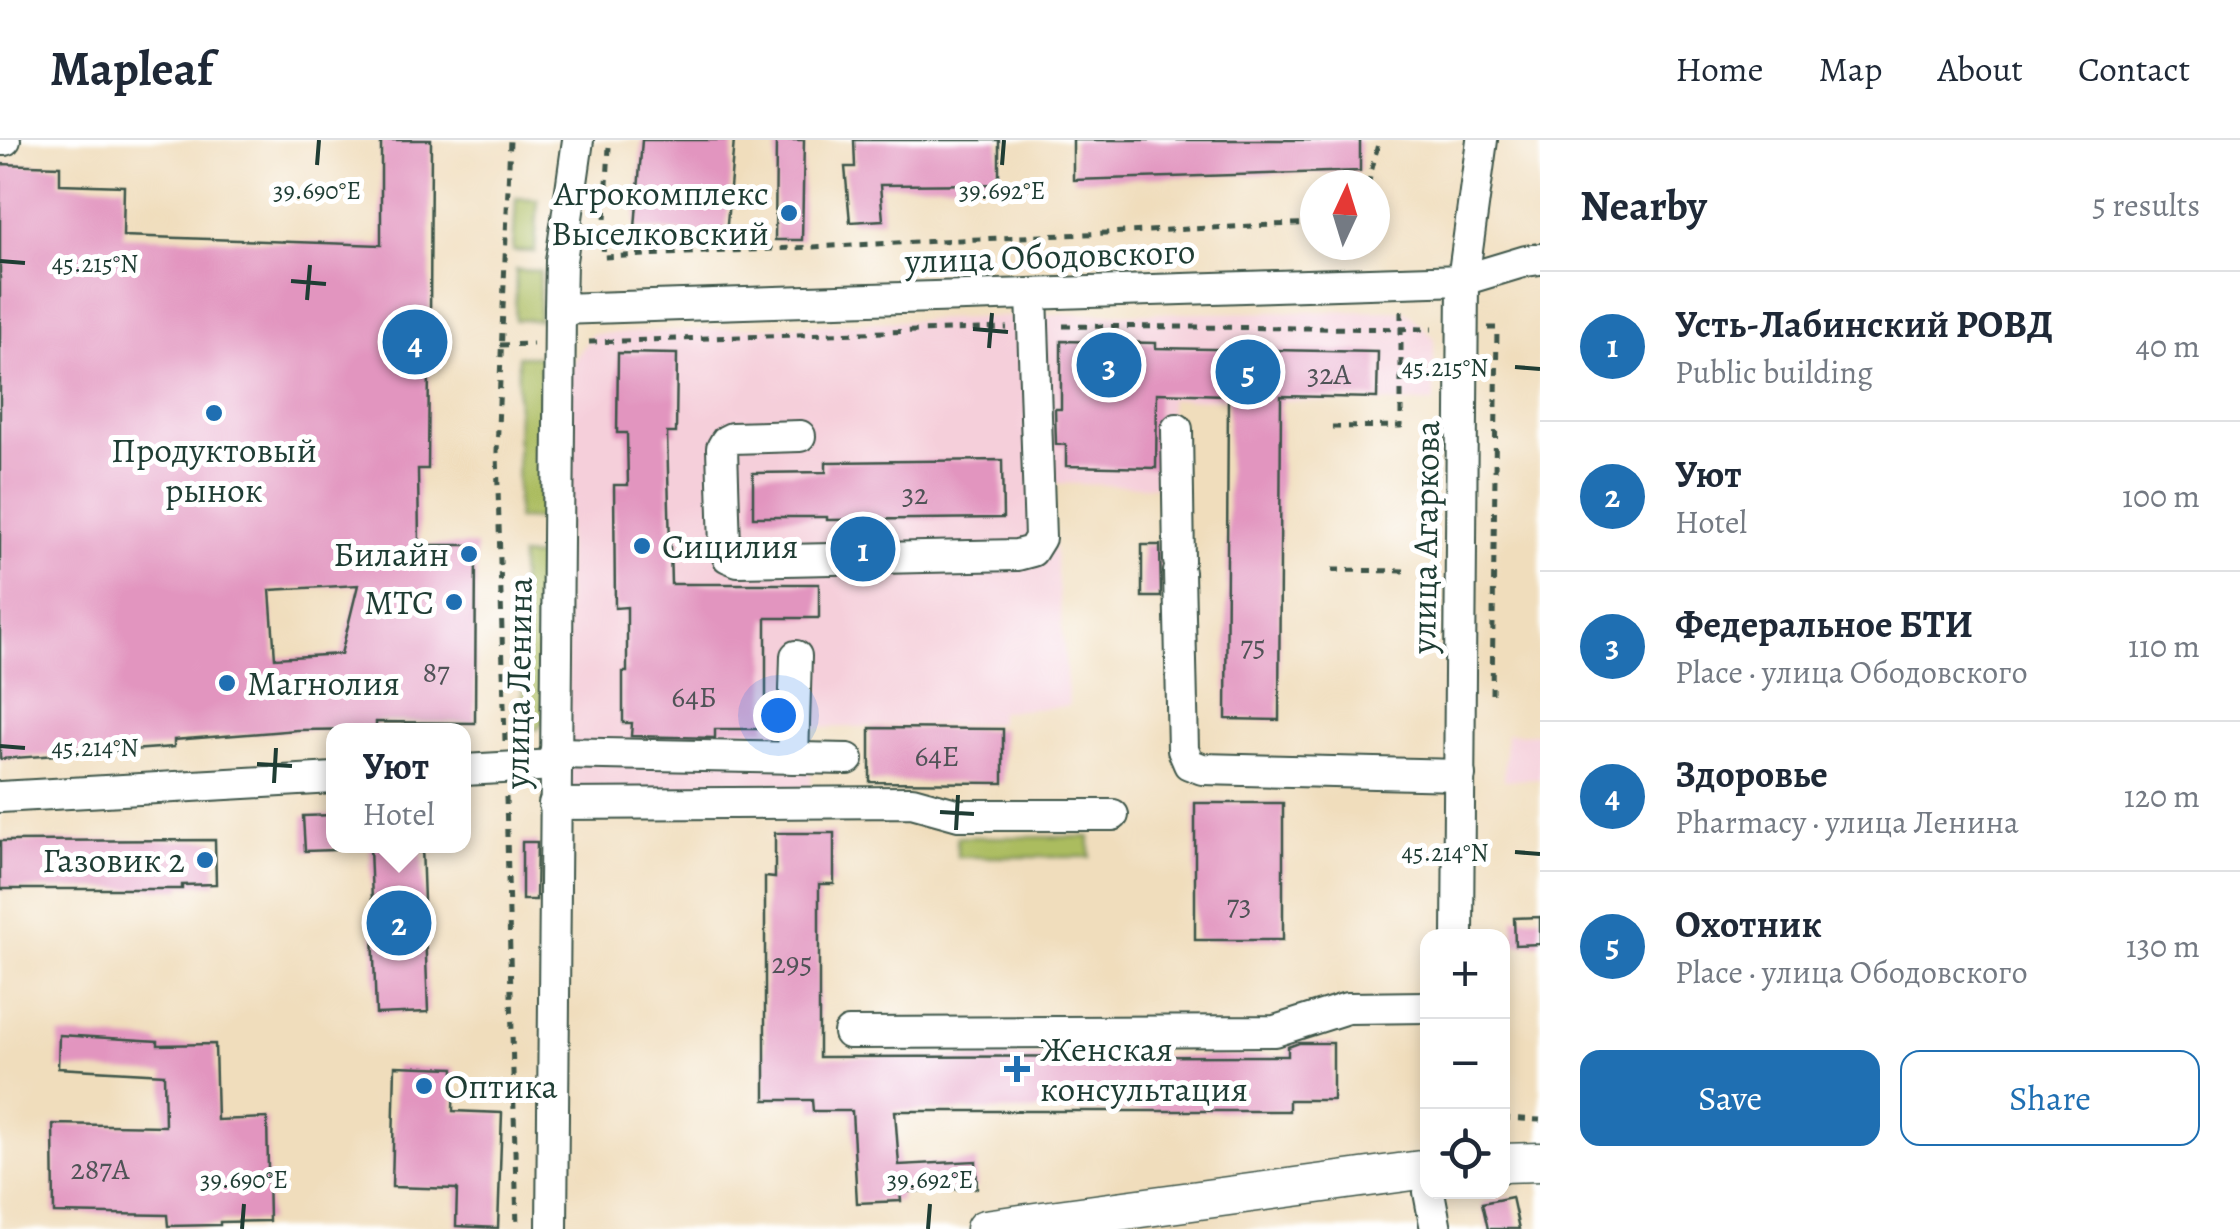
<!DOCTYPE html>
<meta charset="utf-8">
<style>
body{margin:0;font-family:Alegreya,serif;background:#f2f2f3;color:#1f2937}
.controls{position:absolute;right:30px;bottom:30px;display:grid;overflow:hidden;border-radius:20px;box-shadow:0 5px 15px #0003}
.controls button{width:90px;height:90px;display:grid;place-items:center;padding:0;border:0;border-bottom:2px solid #e0e1e3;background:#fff;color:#1f2937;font:50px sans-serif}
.compass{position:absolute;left:1300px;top:30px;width:90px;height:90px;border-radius:50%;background:#fff;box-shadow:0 5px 15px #0003;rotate:4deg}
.you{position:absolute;left:778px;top:575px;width:35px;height:35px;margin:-25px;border:8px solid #fff;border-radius:50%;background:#1a73e8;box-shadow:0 0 0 15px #1a73e833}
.badge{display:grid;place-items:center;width:65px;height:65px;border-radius:50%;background:#1f6fb2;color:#fff;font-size:32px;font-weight:700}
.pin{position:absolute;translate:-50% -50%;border:5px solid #fff;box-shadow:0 2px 10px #0006}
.popup{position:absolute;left:326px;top:583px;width:145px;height:130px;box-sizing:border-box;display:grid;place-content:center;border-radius:20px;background:#fff;filter:drop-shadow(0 2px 8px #0005);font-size:32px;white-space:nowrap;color:#747a83}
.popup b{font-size:38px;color:#1f2937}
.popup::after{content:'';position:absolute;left:50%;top:100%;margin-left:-20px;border:20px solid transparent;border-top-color:#fff}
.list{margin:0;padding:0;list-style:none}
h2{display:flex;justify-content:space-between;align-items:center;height:130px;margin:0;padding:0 40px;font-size:42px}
h2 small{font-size:32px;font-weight:400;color:#747a83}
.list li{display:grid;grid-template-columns:65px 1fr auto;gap:30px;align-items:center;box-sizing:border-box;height:150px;padding:0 40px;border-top:2px solid #e0e1e3}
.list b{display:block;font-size:38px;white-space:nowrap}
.list p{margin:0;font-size:32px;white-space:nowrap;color:#747a83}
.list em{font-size:32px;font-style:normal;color:#747a83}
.actions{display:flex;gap:20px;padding:30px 40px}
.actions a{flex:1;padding:22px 0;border:2px solid #1f6fb2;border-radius:20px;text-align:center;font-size:35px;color:#1f6fb2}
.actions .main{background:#1f6fb2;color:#fff}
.icon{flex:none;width:55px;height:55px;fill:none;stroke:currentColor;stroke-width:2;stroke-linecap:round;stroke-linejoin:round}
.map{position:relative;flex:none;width:1540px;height:1089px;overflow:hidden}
header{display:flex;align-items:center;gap:60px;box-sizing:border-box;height:140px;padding:0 50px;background:#fff;border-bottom:2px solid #e0e1e3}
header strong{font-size:48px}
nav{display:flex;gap:55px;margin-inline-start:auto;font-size:35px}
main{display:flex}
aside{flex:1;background:#fff}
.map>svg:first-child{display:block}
.built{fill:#f5cfda}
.green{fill:#abbc5f;stroke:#657c4a;stroke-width:2.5}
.building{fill:#e295bf;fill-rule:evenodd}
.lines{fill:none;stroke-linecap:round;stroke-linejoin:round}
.minor-casing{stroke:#3e5548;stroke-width:34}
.major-casing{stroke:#3e5548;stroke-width:41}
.path{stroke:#3e5548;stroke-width:5;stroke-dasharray:8 8;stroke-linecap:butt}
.minor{stroke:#fff;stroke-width:30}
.major{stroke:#fff;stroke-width:38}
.ticks{fill:none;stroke:#1f3d34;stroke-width:4}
.poi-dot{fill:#1f6fb2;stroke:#fff;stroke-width:4}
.labels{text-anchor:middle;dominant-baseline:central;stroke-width:10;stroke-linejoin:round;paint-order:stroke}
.number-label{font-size:30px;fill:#505357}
.poi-label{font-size:35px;fill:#1f3d34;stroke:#fff;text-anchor:end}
.street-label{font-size:35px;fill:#1f3d34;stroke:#fff}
.ticks-label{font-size:25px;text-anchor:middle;fill:#1f3d34;stroke:#fff;stroke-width:10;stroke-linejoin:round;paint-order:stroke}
</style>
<header>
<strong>Mapleaf</strong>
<nav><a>Home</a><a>Map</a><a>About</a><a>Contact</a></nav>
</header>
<main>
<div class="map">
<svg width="1540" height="1089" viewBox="0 0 1540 1089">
<rect width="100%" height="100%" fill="#fff"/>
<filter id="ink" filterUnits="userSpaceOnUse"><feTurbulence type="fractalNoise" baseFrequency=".01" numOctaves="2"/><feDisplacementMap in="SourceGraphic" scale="20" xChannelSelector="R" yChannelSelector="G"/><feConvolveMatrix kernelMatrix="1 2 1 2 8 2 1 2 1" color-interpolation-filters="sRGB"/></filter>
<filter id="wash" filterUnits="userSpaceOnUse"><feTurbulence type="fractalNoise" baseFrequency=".0048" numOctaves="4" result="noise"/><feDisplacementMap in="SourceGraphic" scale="40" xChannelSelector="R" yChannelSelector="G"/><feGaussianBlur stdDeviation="2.25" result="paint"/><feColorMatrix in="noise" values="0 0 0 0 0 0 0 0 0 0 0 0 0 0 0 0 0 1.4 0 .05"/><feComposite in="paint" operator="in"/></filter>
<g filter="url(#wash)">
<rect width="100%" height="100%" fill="#f0ddbc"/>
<!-- built -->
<g class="built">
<path d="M1406 171 1434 198V263L1170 259 1167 347 1049 343 1069 566 999 572V584L811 588V654H566L567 231 592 194 1060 174Z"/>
<path d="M1540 593V639L1504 640 1506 594Z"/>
</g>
<!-- green -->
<g class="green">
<path d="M516 58 538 59 535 112 513 111Z"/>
<path d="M516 130 540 131 539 180H515Z"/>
<path d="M518 216H541V379H517Z"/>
<path d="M520 416 543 417 545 579 538 589 523 591Z"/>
<rect x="957" y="697" width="133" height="20"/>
</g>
<g id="blocks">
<!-- building -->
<g class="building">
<path d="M381 0H431L430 183H438V221H429L428 329H418L419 405H476L475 583 376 582V589L297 590 174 600V607L0 619V24L60 26V44L124 46 123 96 381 105ZM358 445 341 514 275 518 270 450Z"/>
<path d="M642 0H734L726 96 635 88Z"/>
<path d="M776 0H804L802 100H775Z"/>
<path d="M854 0H999V44L880 45 883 80 850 82 845 27H855Z"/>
<path d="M1073 0H1360V31L1073 40Z"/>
<path d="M1061 201 1156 203V208L1378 212 1377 258 1281 256 1279 580 1226 579 1228 255 1157 253 1156 328 1066 326V305L1056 304 1055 269H1061Z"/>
<path d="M618 213 677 214 676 293H667L671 444H819V478H766V589H715V598L631 596 632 583H623V532H627V467L615 468 614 345H628L627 293H617Z"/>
<path d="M1002 320 1003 378 827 380V377H753V333L826 332V322Z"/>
<path d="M1142 405H1160L1161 457H1142Z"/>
<path d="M870 588 1003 589V643L870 642Z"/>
<rect x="1195" y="663" width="88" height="137"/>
<path d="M334 675V710L305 711 303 676Z"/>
<path d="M775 693H834V744H819V917L1288 916V907L1299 903H1333V960H1289V971H895L899 1025 976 1021 977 1048 900 1052 901 1061 857 1063 852 971H813L812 960H765V737L775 738Z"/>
<path d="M215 700 216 744 182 745V749H0V701Z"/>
<path d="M522 702H537L536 760H522Z"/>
<path d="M370 706H422L428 872 376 874Z"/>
<path d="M1540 777V804L1515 805 1514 778Z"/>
<path d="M59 895 158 901V905L215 904 217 980 267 978 269 1081 220 1082V1085L168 1086 167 1075 54 1073 53 984 165 986 164 934 58 928Z"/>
<path d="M395 926 454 928 453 971 502 973 498 1088 456 1086 457 1049 392 1047Z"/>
<path d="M1512 1057 1519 1089H1488L1482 1063Z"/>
</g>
</g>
</g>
<g filter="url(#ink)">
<use href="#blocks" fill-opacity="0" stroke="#3e5548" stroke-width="2.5"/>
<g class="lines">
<!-- minor casing -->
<g class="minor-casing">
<g id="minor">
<path d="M0 0H5"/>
<path d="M560 169 1463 140 1526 121 1540 119"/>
<path d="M1177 289 1179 421"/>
<path d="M800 296 732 298 726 301 722 308 725 407 728 417 738 421 1017 415 1032 411 1040 398 1032 154"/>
<path d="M1179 432 1183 610 1189 624 1202 629 1460 635"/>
<path d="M555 613 848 619"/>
<path d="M793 618 796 516"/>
<path d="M464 630 555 625"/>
<path d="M0 657 334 638"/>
<path d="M554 664 912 662 959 675H1113"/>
<path d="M1458 796 1463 140 1482 0"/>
<path d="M849 893 1275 891 1347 868 1428 867"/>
<path d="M1429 1052 1436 1089"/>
<path d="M552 1089 560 169 561 121 578 0"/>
</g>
</g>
<!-- major casing -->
<g class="major-casing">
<g id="major">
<path d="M1502 1023 1540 1022"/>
<path d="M985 1089 1428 1029"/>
</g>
</g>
<!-- path -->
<g class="path">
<path d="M609 7 603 117 1315 83"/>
<path d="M1368 45 1379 0"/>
<path d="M1063 186 1432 189"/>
<path d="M1488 188H1497L1492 554"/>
<path d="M589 202 1007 188"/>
<path d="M500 205 533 204"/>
<path d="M1332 287 1401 286V169"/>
<path d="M1332 430 1406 431"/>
<path d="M505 601 497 312 510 0"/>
<path d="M506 657 517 1089"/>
<path d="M1502 978 1540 980"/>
</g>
<!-- minor -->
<use href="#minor" class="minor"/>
<!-- major -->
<use href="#major" class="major"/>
</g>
</g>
<!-- ticks -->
<path class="ticks" d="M317 25 319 0M1002 25 1004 0M0 121 25 123M291 141 326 144M307 160 310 125M973 189 1008 192M989 208 992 173M1515 227 1540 229M0 606 25 608M257 624 292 626M274 643 276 608M940 672 974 674M956 690 958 655M1515 712 1540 714M242 1089 244 1064M928 1089 930 1064"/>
<!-- markers -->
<g class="poi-dot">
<circle cx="789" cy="73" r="10"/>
<circle cx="214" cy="273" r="10"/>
<circle cx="642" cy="406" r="10"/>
<circle cx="469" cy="414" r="10"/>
<circle cx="454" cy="462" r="10"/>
<circle cx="227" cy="543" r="10"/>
<circle cx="205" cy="720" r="10"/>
<path d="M1012 914h10v10h10v10h-10v10h-10v-10h-10v-10h10z"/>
<circle cx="424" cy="946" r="10"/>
</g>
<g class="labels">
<!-- number labels -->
<g class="number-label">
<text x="1329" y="234">32А</text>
<text x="915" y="354">32</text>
<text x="1253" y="506">75</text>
<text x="436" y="532">87</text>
<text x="694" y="557">64Б</text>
<text x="937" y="616">64Е</text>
<text x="1239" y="765">73</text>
<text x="792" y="823">295</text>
<text x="100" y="1029">287А</text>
</g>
<!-- poi labels -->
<g class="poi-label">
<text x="769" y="53">Агрокомплекс<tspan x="769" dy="40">Выселковский</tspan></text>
<text x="214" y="310" text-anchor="middle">Продуктовый<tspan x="214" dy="40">рынок</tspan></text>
<text x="662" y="406" text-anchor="start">Сицилия</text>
<text x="449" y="414">Билайн</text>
<text x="434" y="462">МТС</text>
<text x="247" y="543" text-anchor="start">Магнолия</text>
<text x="185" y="720">Газовик 2</text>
<text x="1040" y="909" text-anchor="start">Женская<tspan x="1040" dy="40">консультация</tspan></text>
<text x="444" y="946" text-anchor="start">Оптика</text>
</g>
<!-- street labels -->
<g class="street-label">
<text transform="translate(1050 116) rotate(-2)">улица Ободовского</text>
<text transform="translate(1425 397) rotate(-89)">улица Агаркова</text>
<text transform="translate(518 543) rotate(-89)">улица Ленина</text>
</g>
</g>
<g class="ticks-label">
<text x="317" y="59">39.690°E</text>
<text x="1002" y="59">39.692°E</text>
<text x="95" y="132">45.215°N</text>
<text x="1445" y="236">45.215°N</text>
<text x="95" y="616">45.214°N</text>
<text x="1445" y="721">45.214°N</text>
<text x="244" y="1048">39.690°E</text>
<text x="930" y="1048">39.692°E</text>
</g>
</svg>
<div class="controls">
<button>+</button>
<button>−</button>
<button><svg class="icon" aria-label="locate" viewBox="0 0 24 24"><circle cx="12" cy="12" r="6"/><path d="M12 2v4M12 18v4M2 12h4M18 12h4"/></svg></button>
</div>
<svg class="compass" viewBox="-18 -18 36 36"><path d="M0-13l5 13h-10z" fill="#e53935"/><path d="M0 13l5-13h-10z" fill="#747a83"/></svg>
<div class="you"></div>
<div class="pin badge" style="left:863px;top:409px">1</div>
<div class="pin badge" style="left:399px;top:783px">2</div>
<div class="popup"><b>Уют</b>Hotel</div>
<div class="pin badge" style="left:1109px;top:225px">3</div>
<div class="pin badge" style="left:415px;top:202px">4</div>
<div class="pin badge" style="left:1248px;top:232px">5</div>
</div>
<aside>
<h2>Nearby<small>5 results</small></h2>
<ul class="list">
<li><span class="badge">1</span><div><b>Усть-Лабинский РОВД</b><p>Public building</p></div><em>40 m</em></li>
<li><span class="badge">2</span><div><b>Уют</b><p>Hotel</p></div><em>100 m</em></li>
<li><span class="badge">3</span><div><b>Федеральное БТИ</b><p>Place · улица Ободовского</p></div><em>110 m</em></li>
<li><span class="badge">4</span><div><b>Здоровье</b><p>Pharmacy · улица Ленина</p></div><em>120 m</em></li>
<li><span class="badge">5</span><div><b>Охотник</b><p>Place · улица Ободовского</p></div><em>130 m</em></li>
</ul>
<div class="actions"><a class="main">Save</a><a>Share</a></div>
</aside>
</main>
